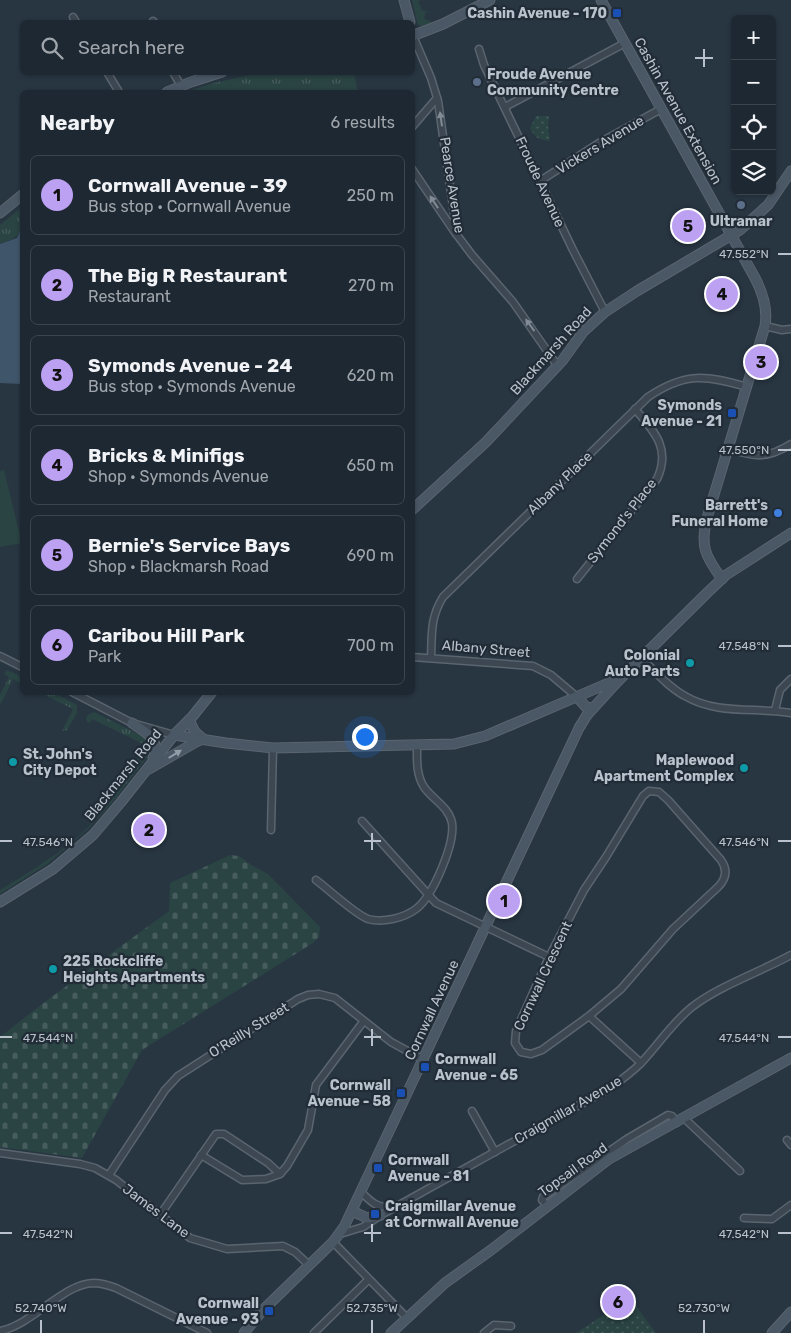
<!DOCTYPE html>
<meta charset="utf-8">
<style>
body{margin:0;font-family:Rubik,sans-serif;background:#26303a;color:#f1f3f6}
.controls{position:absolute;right:15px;top:15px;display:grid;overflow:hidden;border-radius:8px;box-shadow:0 1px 4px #0004}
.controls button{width:45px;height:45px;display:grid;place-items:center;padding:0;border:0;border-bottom:1px solid #3c444d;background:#1e2832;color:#f1f3f6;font:25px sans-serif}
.you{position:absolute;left:364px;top:736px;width:18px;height:18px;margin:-12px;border:4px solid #fff;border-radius:50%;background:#1a73e8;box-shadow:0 0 0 8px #1a73e833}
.badge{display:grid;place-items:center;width:32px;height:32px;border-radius:50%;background:#bca0f2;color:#111;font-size:16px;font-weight:700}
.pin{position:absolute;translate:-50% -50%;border:2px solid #fff;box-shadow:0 1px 5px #0006}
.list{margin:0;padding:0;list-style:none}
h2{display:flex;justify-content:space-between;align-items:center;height:65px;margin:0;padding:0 20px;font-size:21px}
h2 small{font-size:16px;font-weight:400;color:#a1a6ac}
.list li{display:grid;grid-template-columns:32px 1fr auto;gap:15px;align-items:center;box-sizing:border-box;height:80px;margin:0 10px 10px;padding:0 10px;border:1px solid #3c444d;border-radius:8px}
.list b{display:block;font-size:19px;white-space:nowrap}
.list p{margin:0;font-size:16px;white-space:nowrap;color:#a1a6ac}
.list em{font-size:16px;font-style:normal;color:#a1a6ac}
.icon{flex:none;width:28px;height:28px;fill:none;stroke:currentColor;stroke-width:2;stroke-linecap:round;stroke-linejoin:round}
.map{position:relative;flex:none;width:791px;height:1333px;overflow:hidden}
.search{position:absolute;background:#1e2832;box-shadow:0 1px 4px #0004;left:20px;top:20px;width:395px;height:55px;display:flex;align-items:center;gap:12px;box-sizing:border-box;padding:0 18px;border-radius:8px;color:#a1a6ac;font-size:19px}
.panel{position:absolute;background:#1e2832;box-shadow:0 1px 4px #0004;left:20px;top:90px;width:395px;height:605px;border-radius:8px}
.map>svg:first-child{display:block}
.grass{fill:url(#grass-tufts)}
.cemetery{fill:url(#cemetery-stones)}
.park{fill:url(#park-dots)}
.pitch{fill:#2a4343}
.water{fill:#3f556a}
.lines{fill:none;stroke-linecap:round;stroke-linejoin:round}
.street-casing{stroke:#5a656f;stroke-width:9}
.secondary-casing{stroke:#5a656f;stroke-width:11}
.street{stroke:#3c4752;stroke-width:6}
.secondary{stroke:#4a5765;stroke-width:9}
.oneway{fill:#818b95}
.oneway2{fill:#929da8}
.ticks{fill:none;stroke:#b9c2cc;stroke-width:2}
.transit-dot{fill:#1a4fb4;stroke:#212c37;stroke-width:2}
.service-dot{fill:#5c6f8a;stroke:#212c37;stroke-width:2}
.shop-dot{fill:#3f7fe0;stroke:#212c37;stroke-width:2}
.culture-dot{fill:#0f9aa8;stroke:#212c37;stroke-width:2}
.labels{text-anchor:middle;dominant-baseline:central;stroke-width:4.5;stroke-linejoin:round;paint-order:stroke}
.poi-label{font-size:14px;font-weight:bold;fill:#b9c2cc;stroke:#212c37;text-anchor:end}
.street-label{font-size:14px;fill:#b9c2cc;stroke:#212c37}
.ticks-label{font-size:12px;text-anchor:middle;fill:#b9c2cc;stroke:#212c37;stroke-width:4.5;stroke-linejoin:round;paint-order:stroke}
</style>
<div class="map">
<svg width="791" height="1333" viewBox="0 0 791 1333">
<defs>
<pattern id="grass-tufts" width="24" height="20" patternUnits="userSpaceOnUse" patternTransform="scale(1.25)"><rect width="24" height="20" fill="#2a4343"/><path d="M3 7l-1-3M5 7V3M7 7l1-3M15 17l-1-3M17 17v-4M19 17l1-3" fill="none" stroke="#475c5d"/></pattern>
<pattern id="cemetery-stones" width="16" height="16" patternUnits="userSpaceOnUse" patternTransform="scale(1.25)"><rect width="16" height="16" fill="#2a4343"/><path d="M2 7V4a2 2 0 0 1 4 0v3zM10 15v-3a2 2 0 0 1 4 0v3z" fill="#475c5d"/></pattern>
<pattern id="park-dots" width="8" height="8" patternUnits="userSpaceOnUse" patternTransform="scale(1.25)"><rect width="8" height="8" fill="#2a4343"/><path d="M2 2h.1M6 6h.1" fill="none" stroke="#475c5d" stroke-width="1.8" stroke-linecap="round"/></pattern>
</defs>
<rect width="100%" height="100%" fill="#283642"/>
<!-- grass -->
<g class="grass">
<path d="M412 0H421L418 2 421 7V10L433 13 426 12 424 19 432 22 423 26 418 25Z"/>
<path d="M260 73H354L358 92H186L214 83Z"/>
<path d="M22 207C22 232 24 235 0 244V225Z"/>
<path d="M7 670 22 677V684L13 679 1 704 0 703V695L9 677 4 674Z"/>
<path d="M40 693H54L77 705V713L67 730 62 731 73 709Z"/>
<path d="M94 712 148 739 152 746 151 752 114 800 89 828 47 864 0 894V890C38 867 78 843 106 807 120 788 132 766 145 745L92 719 90 723 87 722 86 718 88 715Z"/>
</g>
<!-- cemetery -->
<path class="cemetery" d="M230 855 239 856 253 866 268 874 320 927 319 937 313 943 142 1050 82 1158 0 1147V1037L42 1004 169 911 170 883Z"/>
<!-- park -->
<g class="park">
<path d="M536 116H549L548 126 550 141C539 140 535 138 530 128Z"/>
<path d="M620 1285 656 1333H576L608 1312 600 1293Z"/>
</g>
<!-- pitch -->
<path class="pitch" d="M4 470 22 543 0 547V471Z"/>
<!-- water -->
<path class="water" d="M22 227V384L0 383V244L17 238Z"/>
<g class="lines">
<!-- street casing -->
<g class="street-casing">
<g id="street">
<path d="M73 17 76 22"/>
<path d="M153 21 154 22"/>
<path d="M413 36 431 78 438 101 457 235 472 255 513 302 557 365"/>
<path d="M479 49 484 65 573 250 605 312"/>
<path d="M107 72 119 92"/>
<path d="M173 72 181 86"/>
<path d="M505 107 625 43"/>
<path d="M412 127 437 98"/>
<path d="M412 169 456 234"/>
<path d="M540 181 599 143 661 109"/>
<path d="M765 326 782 330 791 329"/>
<path d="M729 449C756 457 767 459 791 444"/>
<path d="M577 579 657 479C671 449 655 432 635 409"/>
<path d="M0 656 22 667"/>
<path d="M412 657 533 666 551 675 577 697"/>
<path d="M431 658C432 634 430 618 443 597L648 397C685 372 706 375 747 387"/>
<path d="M641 658C655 671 668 687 685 696 717 715 756 707 791 713"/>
<path d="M72 692 132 723 174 735"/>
<path d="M775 710 780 690 791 679"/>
<path d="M649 791 659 792 668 800 721 860C728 870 726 879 718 887L673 929 621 989 589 1016 542 1050 531 1054 521 1052 515 1043 516 1031 549 957 584 890 606 857 643 796Z"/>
<path d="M362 821 436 903 549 957"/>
<path d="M271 830 273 748"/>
<path d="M316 880C328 889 356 915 368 919 383 923 404 918 416 909 433 896 455 844 452 823 449 807 432 799 424 787 416 775 417 759 417 746"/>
<path d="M589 1016 641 1063"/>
<path d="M472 1111 495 1152"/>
<path d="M684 1118 740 1171"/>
<path d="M787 1140 791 1145"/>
<path d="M0 1153 80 1164 95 1168 116 1180 190 1238 227 1249 283 1246 295 1252 309 1265"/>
<path d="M201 1155 242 1180 266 1179 280 1174 287 1166 308 1130 316 1085 363 1022"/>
<path d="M109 1175 165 1090 178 1076 298 999 308 995 319 994 335 998 391 1042 424 1060"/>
<path d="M361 1192C371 1202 379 1210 393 1206"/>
<path d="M547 1205 542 1200 543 1197 627 1139 668 1115 672 1116 676 1123"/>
<path d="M160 1215 216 1134H224L268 1163 280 1174"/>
<path d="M744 1218 772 1219 791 1205"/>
<path d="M340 1234 363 1227 381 1215 610 1088C621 1080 631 1073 640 1064 658 1045 672 1023 692 1007 719 986 760 972 791 955"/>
<path d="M333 1242 407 1318"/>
<path d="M0 1331C32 1325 63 1284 93 1283 101 1283 108 1285 116 1288L207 1333"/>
<path d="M314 1333 368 1280"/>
<path d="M484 1333 494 1325 511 1326"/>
</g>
</g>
<!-- secondary casing -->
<g class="secondary-casing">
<g id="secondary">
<path d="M404 0 410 22"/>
<path d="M601 0 755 278C763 293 768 308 765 326L707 518C700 546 705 556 722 579"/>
<path d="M412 36 443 24 490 0"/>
<path d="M167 92 191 82 222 72"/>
<path d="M0 213 22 195"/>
<path d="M412 510 486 442 562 361 583 332 605 312 637 291 740 230 768 205 791 171"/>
<path d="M577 697 586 707 593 708"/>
<path d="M189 720 195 732 203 739"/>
<path d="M132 723C145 732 162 740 153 758"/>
<path d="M174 735 226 743 273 748 454 744 485 736 611 682 618 681"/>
<path d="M149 769 196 742 203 739"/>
<path d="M0 902 53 869 93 835 121 802 174 735 192 717 212 692"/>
<path d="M352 1211 367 1218 381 1215"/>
<path d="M244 1333 262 1311 333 1242 344 1227 579 728 587 715 618 681 708 592 726 575 791 533"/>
<path d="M391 1333 445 1283 491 1250 609 1159 791 1058"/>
<path d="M772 1333 791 1312"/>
</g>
</g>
<!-- street -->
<use href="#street" class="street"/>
<!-- secondary -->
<use href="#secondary" class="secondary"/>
</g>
<!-- one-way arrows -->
<defs><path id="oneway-solid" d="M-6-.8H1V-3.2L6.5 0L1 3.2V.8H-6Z" transform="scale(1.25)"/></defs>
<g class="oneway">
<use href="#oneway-solid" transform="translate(441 119) rotate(-98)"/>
<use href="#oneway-solid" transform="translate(434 202) rotate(-123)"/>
<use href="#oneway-solid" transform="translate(530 325) rotate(-126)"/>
</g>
<use class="oneway2" href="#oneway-solid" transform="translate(175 754) rotate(-32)"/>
<!-- ticks -->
<path class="ticks" d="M704 49V67M695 58H713M778 254H791M778 450H791M778 646H791M372 833V850M0 841H12M364 841H381M778 841H791M372 1029V1046M0 1037H12M364 1037H381M778 1037H791M372 1224V1242M0 1233H12M364 1233H381M778 1233H791M41 1320V1333M372 1320V1333M704 1320V1333"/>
<!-- markers -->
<g class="transit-dot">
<rect x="612" y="8" width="10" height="10" rx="2.5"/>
<rect x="727" y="408" width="10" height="10" rx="2.5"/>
<rect x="420" y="1062" width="10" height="10" rx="2.5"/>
<rect x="396" y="1088" width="10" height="10" rx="2.5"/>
<rect x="373" y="1163" width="10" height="10" rx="2.5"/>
<rect x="370" y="1209" width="10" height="10" rx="2.5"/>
<rect x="264" y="1306" width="10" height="10" rx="2.5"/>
</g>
<g class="service-dot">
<circle cx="477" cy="82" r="5"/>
<circle cx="741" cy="205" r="5"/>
</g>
<circle class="shop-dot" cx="778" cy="513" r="5"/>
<g class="culture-dot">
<circle cx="690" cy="663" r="5"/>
<circle cx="13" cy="762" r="5"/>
<circle cx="744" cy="768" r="5"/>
<circle cx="53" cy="969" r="5"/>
</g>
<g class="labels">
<!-- poi labels -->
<g class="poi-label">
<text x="607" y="13">Cashin Avenue - 170</text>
<text x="487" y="74" text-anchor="start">Froude Avenue<tspan x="487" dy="16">Community Centre</tspan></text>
<text x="741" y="221" text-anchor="middle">Ultramar</text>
<text x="722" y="405">Symonds<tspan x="722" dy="16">Avenue - 21</tspan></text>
<text x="768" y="505">Barrett's<tspan x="768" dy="16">Funeral Home</tspan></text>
<text x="680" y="655">Colonial<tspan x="680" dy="16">Auto Parts</tspan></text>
<text x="23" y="754" text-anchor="start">St. John's<tspan x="23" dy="16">City Depot</tspan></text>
<text x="734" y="760">Maplewood<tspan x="734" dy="16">Apartment Complex</tspan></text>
<text x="63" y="961" text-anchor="start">225 Rockcliffe<tspan x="63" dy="16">Heights Apartments</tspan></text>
<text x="435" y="1059" text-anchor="start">Cornwall<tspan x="435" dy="16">Avenue - 65</tspan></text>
<text x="391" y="1085">Cornwall<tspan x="391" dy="16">Avenue - 58</tspan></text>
<text x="388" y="1160" text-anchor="start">Cornwall<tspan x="388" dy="16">Avenue - 81</tspan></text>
<text x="385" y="1206" text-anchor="start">Craigmillar Avenue<tspan x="385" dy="16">at Cornwall Avenue</tspan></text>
<text x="259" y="1303">Cornwall<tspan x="259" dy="16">Avenue - 93</tspan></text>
</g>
<!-- street labels -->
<g class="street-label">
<text transform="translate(678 111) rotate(61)">Cashin Avenue Extension</text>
<text transform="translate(600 145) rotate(-31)">Vickers Avenue</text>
<text transform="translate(540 182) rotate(65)">Froude Avenue</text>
<text transform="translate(452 185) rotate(81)">Pearce Avenue</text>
<text transform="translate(551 351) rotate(-48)">Blackmarsh Road</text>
<text transform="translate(560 483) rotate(-44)">Albany Place</text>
<text transform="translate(622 521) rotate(-52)">Symond's Place</text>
<text transform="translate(486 649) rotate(5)">Albany Street</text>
<text transform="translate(123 775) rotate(-51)">Blackmarsh Road</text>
<text transform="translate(543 976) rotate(-65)">Cornwall Crescent</text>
<text transform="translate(432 1010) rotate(-65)">Cornwall Avenue</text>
<text transform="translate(249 1030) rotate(-32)">O'Reilly Street</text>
<text transform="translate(568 1110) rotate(-30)">Craigmillar Avenue</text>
<text transform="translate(573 1170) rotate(-36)">Topsail Road</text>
<text transform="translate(156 1211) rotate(37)">James Lane</text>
</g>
</g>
<g class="ticks-label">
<text x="744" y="258">47.552°N</text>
<text x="744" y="454">47.550°N</text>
<text x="744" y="650">47.548°N</text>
<text x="48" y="846">47.546°N</text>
<text x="744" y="846">47.546°N</text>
<text x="48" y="1042">47.544°N</text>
<text x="744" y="1042">47.544°N</text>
<text x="48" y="1238">47.542°N</text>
<text x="744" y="1238">47.542°N</text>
<text x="41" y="1312">52.740°W</text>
<text x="372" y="1312">52.735°W</text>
<text x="704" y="1312">52.730°W</text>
</g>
</svg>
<div class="controls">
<button>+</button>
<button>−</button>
<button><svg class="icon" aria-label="locate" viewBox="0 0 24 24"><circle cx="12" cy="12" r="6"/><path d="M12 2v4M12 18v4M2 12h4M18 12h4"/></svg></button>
<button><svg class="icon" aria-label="layers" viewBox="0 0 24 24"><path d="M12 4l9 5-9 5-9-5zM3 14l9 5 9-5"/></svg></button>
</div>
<div class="you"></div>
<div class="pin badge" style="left:504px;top:901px">1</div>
<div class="pin badge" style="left:149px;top:830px">2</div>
<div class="pin badge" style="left:761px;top:362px">3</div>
<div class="pin badge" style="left:722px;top:294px">4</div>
<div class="pin badge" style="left:688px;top:226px">5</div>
<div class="pin badge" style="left:618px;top:1302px">6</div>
<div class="search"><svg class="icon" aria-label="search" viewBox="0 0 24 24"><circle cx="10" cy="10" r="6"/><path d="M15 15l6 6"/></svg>Search here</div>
<section class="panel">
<h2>Nearby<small>6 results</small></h2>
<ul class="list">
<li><span class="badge">1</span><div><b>Cornwall Avenue - 39</b><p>Bus stop · Cornwall Avenue</p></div><em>250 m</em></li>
<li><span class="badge">2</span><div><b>The Big R Restaurant</b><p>Restaurant</p></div><em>270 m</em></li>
<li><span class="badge">3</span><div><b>Symonds Avenue - 24</b><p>Bus stop · Symonds Avenue</p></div><em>620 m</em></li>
<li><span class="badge">4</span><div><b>Bricks &amp; Minifigs</b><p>Shop · Symonds Avenue</p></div><em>650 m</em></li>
<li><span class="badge">5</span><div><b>Bernie's Service Bays</b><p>Shop · Blackmarsh Road</p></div><em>690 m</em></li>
<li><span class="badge">6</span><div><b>Caribou Hill Park</b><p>Park</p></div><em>700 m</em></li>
</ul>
</section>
</div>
